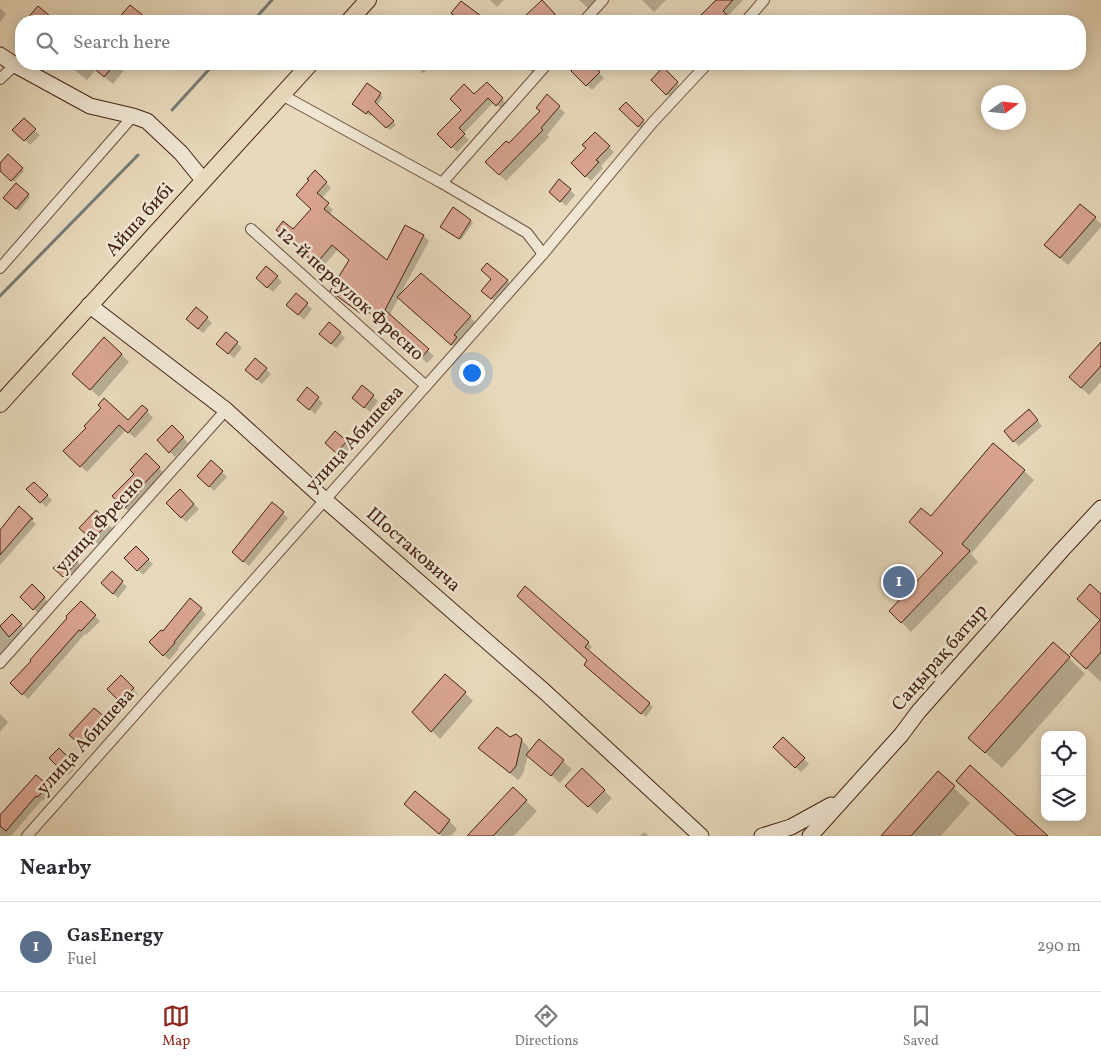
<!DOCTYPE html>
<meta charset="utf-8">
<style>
body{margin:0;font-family:Vollkorn,serif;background:#f2f2f3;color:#2b2b33}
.controls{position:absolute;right:15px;bottom:15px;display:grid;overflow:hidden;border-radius:10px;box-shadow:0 2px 12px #0003}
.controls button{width:45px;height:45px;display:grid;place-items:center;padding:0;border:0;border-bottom:1px solid #e1e1e2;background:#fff;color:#2b2b33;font:25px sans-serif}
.compass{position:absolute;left:981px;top:85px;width:45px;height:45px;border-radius:50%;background:#fff;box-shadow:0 2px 12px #0003;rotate:75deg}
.you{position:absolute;left:471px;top:372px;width:18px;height:18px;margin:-12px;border:4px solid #fff;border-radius:50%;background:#1a73e8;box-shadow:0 0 0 8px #1a73e833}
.badge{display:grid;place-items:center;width:32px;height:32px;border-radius:50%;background:#8f2418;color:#fff;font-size:16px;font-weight:700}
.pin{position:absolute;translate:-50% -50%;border:2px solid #fff;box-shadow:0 1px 5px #0006}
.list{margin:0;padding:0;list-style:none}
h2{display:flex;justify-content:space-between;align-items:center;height:65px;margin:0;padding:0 20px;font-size:21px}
h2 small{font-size:16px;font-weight:400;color:#7c7c81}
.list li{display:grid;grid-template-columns:32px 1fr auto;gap:15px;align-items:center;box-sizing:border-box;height:90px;padding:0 20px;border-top:1px solid #e1e1e2}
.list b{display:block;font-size:19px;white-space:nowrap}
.list p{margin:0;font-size:16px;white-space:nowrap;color:#7c7c81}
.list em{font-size:16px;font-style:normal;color:#7c7c81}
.icon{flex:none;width:28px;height:28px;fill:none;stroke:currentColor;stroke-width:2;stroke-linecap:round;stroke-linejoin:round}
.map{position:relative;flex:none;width:1101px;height:836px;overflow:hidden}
.search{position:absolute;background:#fff;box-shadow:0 2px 12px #0003;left:15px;right:15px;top:15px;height:55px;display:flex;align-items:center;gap:12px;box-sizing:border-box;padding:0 18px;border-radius:20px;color:#7c7c81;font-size:19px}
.sheet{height:155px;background:#fff}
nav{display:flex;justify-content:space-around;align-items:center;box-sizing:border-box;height:70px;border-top:1px solid #e1e1e2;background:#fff;font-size:14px;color:#7c7c81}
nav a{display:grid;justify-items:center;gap:2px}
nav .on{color:#8f2418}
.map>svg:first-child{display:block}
.shadow{fill:#0003}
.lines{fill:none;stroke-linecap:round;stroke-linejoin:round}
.stream{stroke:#767c75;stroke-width:3}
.building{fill:#d9a592;stroke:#452114}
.street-casing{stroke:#6e4f3e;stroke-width:12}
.secondary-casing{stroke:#452114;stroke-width:17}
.primary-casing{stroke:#452114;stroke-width:18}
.street{stroke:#efe6d3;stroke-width:10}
.secondary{stroke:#efe6d3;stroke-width:15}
.primary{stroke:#e7d9bb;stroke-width:16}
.labels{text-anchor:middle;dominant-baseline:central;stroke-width:5;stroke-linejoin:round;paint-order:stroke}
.street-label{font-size:19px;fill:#452114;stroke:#efe6d3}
</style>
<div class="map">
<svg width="1101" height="836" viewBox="0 0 1101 836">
<rect width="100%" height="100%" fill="#e7d9bb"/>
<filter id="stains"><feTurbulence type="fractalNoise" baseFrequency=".004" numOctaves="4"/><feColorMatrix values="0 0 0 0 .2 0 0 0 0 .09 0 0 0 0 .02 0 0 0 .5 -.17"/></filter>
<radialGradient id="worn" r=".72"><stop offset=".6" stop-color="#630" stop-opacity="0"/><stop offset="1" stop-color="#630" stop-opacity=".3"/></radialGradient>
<!-- shadow -->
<g class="shadow">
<path d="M490 0H504L497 7Z"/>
<path d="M579 0H599L590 10Z"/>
<path d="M642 0H666L654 12Z"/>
<path d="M718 0H743L727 17 731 21H697Z"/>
<path d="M461 2 480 17 484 21H462L458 18Z"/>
<path d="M542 2 559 20 558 21H531L527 16Z"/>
<path d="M0 8 6 14 0 22Z"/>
<path d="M67 64H129L113 84 96 70 87 80Z"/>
<path d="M414 64H434L423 73Z"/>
<path d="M523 64H542L533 73Z"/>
<path d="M580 64H590L604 78 592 90 573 72Z"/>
<path d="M663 69 682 88 672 99 653 80Z"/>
<path d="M487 84 507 104 502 110 494 102 463 134 469 140 457 152 439 134Z"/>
<path d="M380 94 383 97 377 106 396 125 390 130 372 113 370 116 356 107Z"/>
<path d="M547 96 565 113 547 135 549 137 506 181 487 162 509 145 541 111Z"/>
<path d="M626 104 648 126 643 131 621 109Z"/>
<path d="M24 120 40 135 30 145 14 130Z"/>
<path d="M595 134 614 152 601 166 603 168 591 181 573 163 587 149Z"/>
<path d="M8 156 24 171 14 182 0 169V165Z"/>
<path d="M315 172 331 188 321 199 333 210 329 214 387 261 406 226 424 236 429 241 401 293 470 317 478 325 459 351 399 298 389 316 434 356 427 363 370 312 366 317 337 296 350 260 338 249 322 268 282 235 293 231 313 209 310 180Z"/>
<path d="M16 184 30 197 19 211 4 198Z"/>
<path d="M570 190 575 195 566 206 555 196Z"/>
<path d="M453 209 473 223 461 240 444 228Z"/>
<path d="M1095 218 1101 224V227L1068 265 1054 253Z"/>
<path d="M277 277 282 282 273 292 263 283Z"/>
<path d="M507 281 512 286 497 303 488 296Z"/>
<path d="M297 295 312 309 304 320 293 310Z"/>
<path d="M207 318 212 323 203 333 192 324Z"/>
<path d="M340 333 345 338 336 348 325 339Z"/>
<path d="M237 343 242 348 234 358 223 349Z"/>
<path d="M1101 346V382L1089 395 1078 385Z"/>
<path d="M121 354 129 362 99 397 82 381Z"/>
<path d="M266 369 271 374 262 384 252 375Z"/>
<path d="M362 387 378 401 370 412 359 402Z"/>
<path d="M308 389 323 403 315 414 304 404Z"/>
<path d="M103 408 128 422 147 411 153 418 135 438 126 430 87 472 65 451 87 428Z"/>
<path d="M1034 416 1042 426 1019 446 1014 441Z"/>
<path d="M172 427 188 443 175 457 159 440Z"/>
<path d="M346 442 351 447 342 457 331 448Z"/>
<path d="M146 455 164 473 140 497 142 500 130 513 114 496 136 474Z"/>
<path d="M1024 471 1034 480 971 554 978 562 911 632 891 611 945 554 931 518Z"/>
<path d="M222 472 227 477 214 491 204 481Z"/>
<path d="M34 483 52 500 46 507 28 489Z"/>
<path d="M180 491 199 509 186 522 168 503Z"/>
<path d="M272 504 288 518 249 566 238 557Z"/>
<path d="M19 508 36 524 0 565V532Z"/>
<path d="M96 512 113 529 98 544 81 528Z"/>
<path d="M136 548 153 564 143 575 126 558Z"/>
<path d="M69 554 82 567 69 581 55 568Z"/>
<path d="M112 573 127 587 118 598 108 588Z"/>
<path d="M32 586 49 603 39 614 22 597Z"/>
<path d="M518 596 588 643 592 647 588 651 653 707 646 717 589 668V660Z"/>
<path d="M1101 596V682L1086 668 1101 620Z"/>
<path d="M81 602 100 621 86 635 85 634 28 699 12 683 33 661Z"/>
<path d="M201 609 206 614 178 648 179 649 169 660 151 642Z"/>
<path d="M12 616 26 630 15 641 14 640 0 654V628Z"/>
<path d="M1069 658 1085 674 1002 768 970 738Z"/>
<path d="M121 677 138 694 126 706 109 689Z"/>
<path d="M465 693 473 701 440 739 413 712Z"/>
<path d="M0 714 8 722 0 732Z"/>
<path d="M105 719 110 724 86 749 75 740Z"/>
<path d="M510 739H521L529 748 528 755 540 741 572 769 560 783 528 755 523 774 518 780 479 748Z"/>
<path d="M783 739 809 764 801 772 775 747Z"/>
<path d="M59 750 76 767 68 775 51 758Z"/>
<path d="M582 770 612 798 597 814 567 786Z"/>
<path d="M938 773 970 803 941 836H886Z"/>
<path d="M47 786 52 791 43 801 42 800 11 836H0V817Z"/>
<path d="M526 801 537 811 514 836H469Z"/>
<path d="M414 812 449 821 457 829 451 836H442Z"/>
<path d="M644 832 649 836H640Z"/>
</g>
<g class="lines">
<!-- stream -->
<g class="stream">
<path d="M253 21 272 0"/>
<path d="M172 110 214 64"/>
<path d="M0 296 138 155"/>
</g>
</g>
<!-- building -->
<g class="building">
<path d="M542 0 555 14 548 21H530L525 16Z"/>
<path d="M716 0H733L723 11 728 16 722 21H695Z"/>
<path d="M461 1 481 16 477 21H461L451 13Z"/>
<path d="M130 5 150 21H116Z"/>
<path d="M38 6 56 21H25Z"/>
<path d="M89 64H115L104 77Z"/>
<path d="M578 64H591L600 72 586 86 571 71Z"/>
<path d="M663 67 678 82 666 95 651 80Z"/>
<path d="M487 82 503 98 496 106 488 98 459 128 465 134 451 148 437 134 461 110 450 99 464 84 474 94Z"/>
<path d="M367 83 381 93 375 102 394 121 386 128 368 111 366 114 352 104Z"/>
<path d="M547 94 560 106 541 128 543 130 499 175 485 162 506 141 509 143 540 111 536 108Z"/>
<path d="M626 102 644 120 638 127 619 109Z"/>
<path d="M24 118 36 129 24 141 12 130Z"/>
<path d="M595 132 610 146 596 160 599 162 585 177 571 163 586 148 582 145Z"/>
<path d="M8 154 23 168 11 181 0 171V163Z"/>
<path d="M315 170 327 182 317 193 329 203 324 209 387 260 405 225 424 235 385 310 429 349 421 358 364 308 360 313 330 291 349 260 332 245 316 264 276 230 283 221 293 229 311 209 296 195 309 180 307 179Z"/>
<path d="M559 179 571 189 560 202 549 192Z"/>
<path d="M16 183 29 194 16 209 3 198Z"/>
<path d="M1080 204 1096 217 1060 258 1044 245Z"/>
<path d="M453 207 471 220 459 239 440 227Z"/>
<path d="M487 263 508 280 491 299 481 291 491 279 481 270Z"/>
<path d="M266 266 278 276 267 288 256 278Z"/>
<path d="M421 273 471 316 454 335 457 337 451 345 397 297Z"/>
<path d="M296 293 308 303 298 315 286 305Z"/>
<path d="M196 307 208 317 198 329 186 319Z"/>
<path d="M329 322 341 332 331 344 319 334Z"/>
<path d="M226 332 238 342 228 354 216 344Z"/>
<path d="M104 337 122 354 90 390 72 374Z"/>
<path d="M1101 342V366L1081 388 1069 377Z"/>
<path d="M255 358 267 368 257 380 245 370Z"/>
<path d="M362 385 374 395 364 408 352 398Z"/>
<path d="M307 387 319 397 309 410 297 400Z"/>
<path d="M104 398 128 420 142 405 148 410 128 433 119 425 80 467 63 451 86 428 84 426 101 408 98 405Z"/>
<path d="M1029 409 1038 420 1013 442 1004 431Z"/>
<path d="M172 425 184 437 169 453 157 440Z"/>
<path d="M335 431 347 441 336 453 325 443Z"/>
<path d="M993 443 1025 470 962 544 970 551 901 623 889 611 943 553 909 522 921 508 931 516Z"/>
<path d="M146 453 160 467 136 492 138 494 124 509 112 496 134 474 130 470Z"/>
<path d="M211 460 223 471 209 487 197 476Z"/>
<path d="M34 482 48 495 40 503 26 489Z"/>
<path d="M180 489 194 504 181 518 166 503Z"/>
<path d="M272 502 284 512 243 562 232 552Z"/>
<path d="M19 506 33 519H31L0 555V530Z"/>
<path d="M96 510 109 523 92 540 79 528Z"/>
<path d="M136 546 149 559 137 571 124 558Z"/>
<path d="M69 552 78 561 63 577 53 568Z"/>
<path d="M112 571 123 581 113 594 101 583Z"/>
<path d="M32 584 45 597 33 610 20 597Z"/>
<path d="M1090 584 1101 594V652L1086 669 1070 654 1100 620 1077 599Z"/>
<path d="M525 586 589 642 585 647 650 703 641 714 584 665 587 660 517 596Z"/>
<path d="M190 598 202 608 174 642 175 643 163 656 149 642 161 630 163 631Z"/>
<path d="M81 601 96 615 81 631 79 630 22 695 10 683 31 661 30 660 67 618 66 616Z"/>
<path d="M12 614 22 624 9 637 0 626Z"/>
<path d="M1053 642 1070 657 985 753 968 738Z"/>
<path d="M445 674 466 692 431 732 412 712Z"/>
<path d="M121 675 134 688 120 702 107 689Z"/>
<path d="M94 708 106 718 81 745 69 735Z"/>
<path d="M497 727 510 737 516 734 522 739 516 766 510 773 478 748Z"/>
<path d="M783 737 805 758 795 768 773 747Z"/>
<path d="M539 739 564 760 551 776 526 755Z"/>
<path d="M59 748 72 761 62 771 49 758Z"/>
<path d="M970 765 1048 836H1017L956 781Z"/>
<path d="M582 768 605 790 588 807 565 786Z"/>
<path d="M938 771 955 786 911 836H881Z"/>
<path d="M36 775 48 785 38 797 36 796 6 831 0 826V815Z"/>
<path d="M513 787 527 800 493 836H467Z"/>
<path d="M415 791 450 820 439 834 404 804Z"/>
</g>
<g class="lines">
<!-- street casing -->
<g class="street-casing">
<g id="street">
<path d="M584 21 603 0"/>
<path d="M746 21 764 0"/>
<path d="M0 79 15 65"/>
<path d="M282 95 442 183 527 233 543 254"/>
<path d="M442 183 547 64"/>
<path d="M251 229 426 386"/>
<path d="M0 268 133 116"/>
<path d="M0 663 226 410"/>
<path d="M27 836 543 254 653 122 707 64"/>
</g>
</g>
<!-- secondary casing -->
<g class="secondary-casing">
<g id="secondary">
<path d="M0 55 15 65 90 106 133 116 147 121 181 153 203 180"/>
<path d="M89 305 226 410 325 500 545 692 701 836"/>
<path d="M762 836 791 827 831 805"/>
<path d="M810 836 901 735 919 711 1062 550 1101 508"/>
</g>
</g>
<!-- primary casing -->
<g class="primary-casing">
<g id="primary">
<path d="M349 21 368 0"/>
<path d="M0 404 310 64"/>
</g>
</g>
<!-- street -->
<use href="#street" class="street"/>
<!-- secondary -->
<use href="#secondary" class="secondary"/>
<!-- primary -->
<use href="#primary" class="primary"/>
</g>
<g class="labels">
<!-- street labels -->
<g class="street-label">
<text transform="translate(140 220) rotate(-48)">Айша бибі</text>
<text transform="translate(350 294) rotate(42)">12-й переулок Фресно</text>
<text transform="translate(355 439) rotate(-48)">улица Абишева</text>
<text transform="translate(100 525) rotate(-48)">улица Фресно</text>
<text transform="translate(413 550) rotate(41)">Шостаковича</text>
<text transform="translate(940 658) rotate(-49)">Саңырақ батыр</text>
<text transform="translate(86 742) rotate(-48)">улица Абишева</text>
</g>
</g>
<rect width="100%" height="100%" filter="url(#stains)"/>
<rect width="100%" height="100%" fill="url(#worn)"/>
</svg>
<div class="controls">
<button><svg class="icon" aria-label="locate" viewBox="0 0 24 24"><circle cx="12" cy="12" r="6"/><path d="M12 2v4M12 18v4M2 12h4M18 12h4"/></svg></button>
<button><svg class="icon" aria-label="layers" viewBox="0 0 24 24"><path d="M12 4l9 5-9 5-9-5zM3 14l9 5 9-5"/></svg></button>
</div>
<svg class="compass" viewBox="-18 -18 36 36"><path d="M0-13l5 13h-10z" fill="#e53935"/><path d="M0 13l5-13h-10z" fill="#7c7c81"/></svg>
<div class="you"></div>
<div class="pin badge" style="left:899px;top:582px;background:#5c6f8a">1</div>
<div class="search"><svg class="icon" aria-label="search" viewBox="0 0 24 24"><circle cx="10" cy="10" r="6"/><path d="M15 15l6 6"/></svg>Search here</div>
</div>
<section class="sheet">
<h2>Nearby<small></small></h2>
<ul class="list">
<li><span class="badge" style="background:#5c6f8a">1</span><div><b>GasEnergy</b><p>Fuel</p></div><em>290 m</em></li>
</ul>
</section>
<nav>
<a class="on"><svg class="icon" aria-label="map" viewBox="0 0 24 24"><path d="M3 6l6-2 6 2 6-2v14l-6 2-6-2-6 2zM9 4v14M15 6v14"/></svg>Map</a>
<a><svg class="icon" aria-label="directions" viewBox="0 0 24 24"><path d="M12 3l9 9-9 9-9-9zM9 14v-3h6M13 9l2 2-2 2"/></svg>Directions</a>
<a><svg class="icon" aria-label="saved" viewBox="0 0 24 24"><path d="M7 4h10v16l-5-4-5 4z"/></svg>Saved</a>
</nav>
